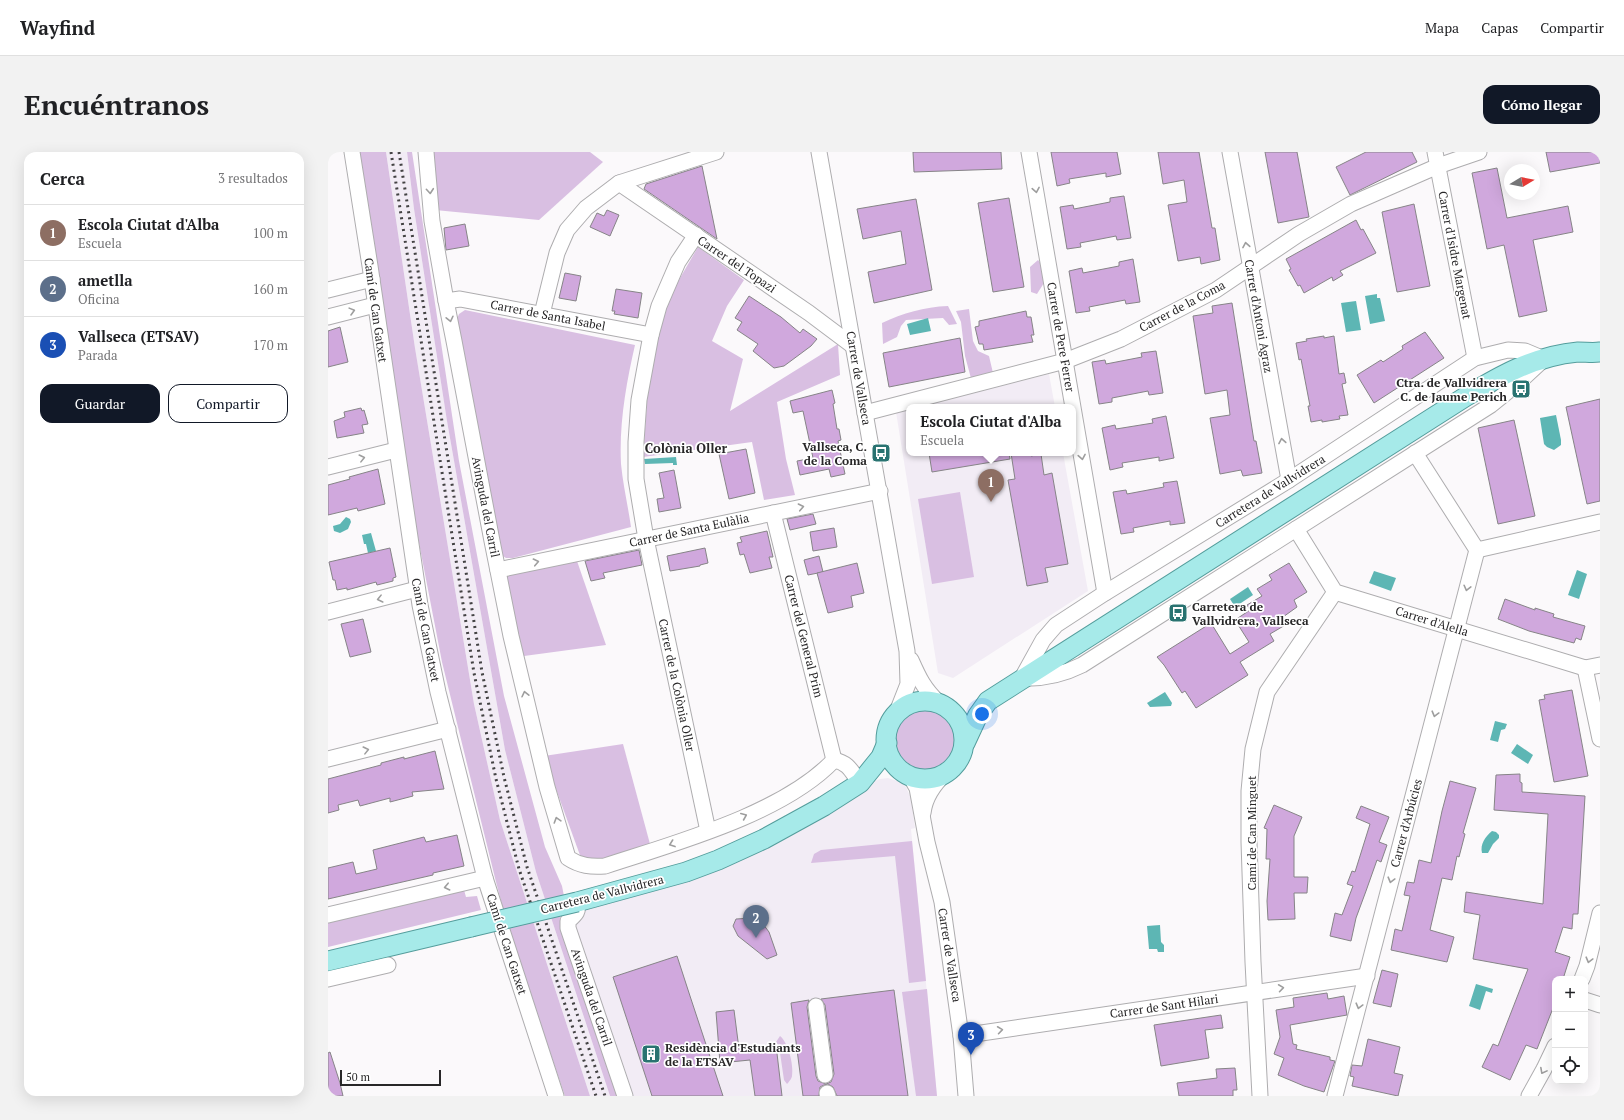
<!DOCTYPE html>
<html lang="es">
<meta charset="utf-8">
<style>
body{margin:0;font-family:"PT Serif",serif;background:#f2f2f2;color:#202124}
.controls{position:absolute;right:12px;bottom:12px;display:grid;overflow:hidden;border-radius:8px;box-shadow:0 4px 16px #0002}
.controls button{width:36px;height:36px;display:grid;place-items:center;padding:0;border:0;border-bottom:1px solid #e0e0e0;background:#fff;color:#202124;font:20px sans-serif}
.compass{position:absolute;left:1176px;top:12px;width:36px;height:36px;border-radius:50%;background:#fff;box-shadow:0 4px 16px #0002;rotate:80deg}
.scale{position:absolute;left:12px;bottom:10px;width:101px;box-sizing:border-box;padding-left:4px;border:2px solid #282728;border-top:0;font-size:11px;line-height:14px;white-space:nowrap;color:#282728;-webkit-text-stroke:3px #fff;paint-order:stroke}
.you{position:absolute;left:654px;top:562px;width:14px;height:14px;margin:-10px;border:3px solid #fff;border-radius:50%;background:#1a73e8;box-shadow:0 0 0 6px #1a73e833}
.badge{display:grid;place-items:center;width:26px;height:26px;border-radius:50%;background:#111827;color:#fff;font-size:13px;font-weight:700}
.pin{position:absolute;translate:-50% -33px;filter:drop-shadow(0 1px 2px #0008)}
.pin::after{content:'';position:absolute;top:21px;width:14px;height:12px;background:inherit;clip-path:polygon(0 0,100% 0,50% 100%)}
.popup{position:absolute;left:578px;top:252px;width:170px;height:52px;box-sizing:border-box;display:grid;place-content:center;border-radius:8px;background:#fff;filter:drop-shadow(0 1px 3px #0005);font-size:13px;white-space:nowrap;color:#757577}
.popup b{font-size:15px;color:#202124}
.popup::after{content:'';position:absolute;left:50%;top:100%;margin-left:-8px;border:8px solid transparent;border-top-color:#fff}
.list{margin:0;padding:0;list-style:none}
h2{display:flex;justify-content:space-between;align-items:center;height:52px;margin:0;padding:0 16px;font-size:17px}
h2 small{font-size:13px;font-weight:400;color:#757577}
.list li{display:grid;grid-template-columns:26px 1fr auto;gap:12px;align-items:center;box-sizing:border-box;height:56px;padding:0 16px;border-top:1px solid #e0e0e0}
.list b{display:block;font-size:15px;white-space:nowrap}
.list p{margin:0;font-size:13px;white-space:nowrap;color:#757577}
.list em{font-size:13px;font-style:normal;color:#757577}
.actions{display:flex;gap:8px;padding:12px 16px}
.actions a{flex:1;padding:9px 0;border:1px solid #111827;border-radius:12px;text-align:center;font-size:14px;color:#111827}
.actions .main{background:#111827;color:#fff}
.icon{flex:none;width:22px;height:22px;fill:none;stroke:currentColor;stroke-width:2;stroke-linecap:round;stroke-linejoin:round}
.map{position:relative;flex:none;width:1272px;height:944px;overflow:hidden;border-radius:12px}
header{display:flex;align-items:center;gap:24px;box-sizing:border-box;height:56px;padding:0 20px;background:#fff;border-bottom:1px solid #e0e0e0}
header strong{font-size:19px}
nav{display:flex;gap:22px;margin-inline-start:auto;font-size:14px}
.intro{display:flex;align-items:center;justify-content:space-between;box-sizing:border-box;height:96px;padding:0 24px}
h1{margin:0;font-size:28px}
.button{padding:10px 18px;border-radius:12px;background:#111827;color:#fff;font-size:14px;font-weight:700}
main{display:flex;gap:24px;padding:0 24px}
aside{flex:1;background:#fff;border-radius:12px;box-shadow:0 4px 16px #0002}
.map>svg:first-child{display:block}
.built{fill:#f2ecf5}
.green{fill:#d9bfe2}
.water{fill:#5db6b4}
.building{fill:#d0a8dd;stroke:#868487}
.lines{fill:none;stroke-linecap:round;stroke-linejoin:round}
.minor-casing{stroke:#aeadaf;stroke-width:17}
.major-casing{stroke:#549d9c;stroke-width:21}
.minor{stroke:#fff;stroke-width:15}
.major{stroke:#a6eae9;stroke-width:19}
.rail{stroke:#434243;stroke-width:3;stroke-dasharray:2 4;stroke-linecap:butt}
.major-bridge-casing{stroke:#549d9c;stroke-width:21;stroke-linecap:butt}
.major-bridge{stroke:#a6eae9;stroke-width:19}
.oneway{stroke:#9e9e9e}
.labels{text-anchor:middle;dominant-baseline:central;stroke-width:3.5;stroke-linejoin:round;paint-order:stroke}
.street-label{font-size:12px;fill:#282728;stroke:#fff}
.poi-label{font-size:12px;font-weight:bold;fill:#282728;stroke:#fff;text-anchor:end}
.neighbourhood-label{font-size:13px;font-weight:bold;fill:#282728;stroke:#fff}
</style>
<header>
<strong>Wayfind</strong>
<nav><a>Mapa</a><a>Capas</a><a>Compartir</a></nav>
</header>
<div class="intro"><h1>Encuéntranos</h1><a class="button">Cómo llegar</a></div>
<main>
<aside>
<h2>Cerca<small>3 resultados</small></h2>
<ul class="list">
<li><span class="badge" style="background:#8d6e63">1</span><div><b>Escola Ciutat d'Alba</b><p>Escuela</p></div><em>100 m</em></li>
<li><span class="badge" style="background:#5c6f8a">2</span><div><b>ametlla</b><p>Oficina</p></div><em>160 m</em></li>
<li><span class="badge" style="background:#1a4fb4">3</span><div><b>Vallseca (ETSAV)</b><p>Parada</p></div><em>170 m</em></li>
</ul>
<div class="actions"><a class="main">Guardar</a><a>Compartir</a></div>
</aside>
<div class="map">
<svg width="1272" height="944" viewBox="0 0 1272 944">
<rect width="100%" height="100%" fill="#fbf9fb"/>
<!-- built -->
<g class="built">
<path d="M58 0H79L86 57 119 269 177 598 208 720 282 944H262L172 668 146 552 87 196Z"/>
<path d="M721 222 727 255H589Z"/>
<path d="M581 257V301H735L760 439 625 526 610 521 568 260Z"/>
<path d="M560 626 576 631 583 646 587 676 583 677 609 944H297L240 776 250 757 333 737 372 722 542 631 552 627Z"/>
</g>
<!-- green -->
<g class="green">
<path d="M30 0H58L87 196 146 552 172 668 262 944H237L183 786 168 730 114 510 85 360Z"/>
<path d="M79 0H84L131 309 176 544 217 695 234 734 239 759 232 765 290 944H282L208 720 177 598 119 269 86 57Z"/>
<path d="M103 0H262L275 10 211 68 107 58Z"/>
<path d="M370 95 416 128 399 154 384 189 415 207 402 259 510 192 512 223 449 250 458 307 467 343 436 348 424 290 315 305 321 222 331 172 348 133Z"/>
<path d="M710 108C723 122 719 127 709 142L703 140 702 115Z"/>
<path d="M620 154 629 172 621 173 615 166 578 168 573 174 569 185 555 192 554 171C575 161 596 155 620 154Z"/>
<path d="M641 157 645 189 650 199 661 204 665 221 644 230 637 204 633 170 628 159Z"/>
<path d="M137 158 307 193C298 232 291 272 293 312 295 333 300 354 303 375L185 406H178L173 403 129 167 131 162Z"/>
<path d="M632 340 646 425 604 432 590 347Z"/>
<path d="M249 409 278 493 196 504 175 434 179 423Z"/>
<circle cx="597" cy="588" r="30"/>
<path d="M295 592 322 692 268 710 253 706 216 604Z"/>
<path d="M584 689 598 829 581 831 567 704 483 711 486 702 493 698Z"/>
<path d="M136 738 138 745 149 744 153 758 0 795V770Z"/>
<path d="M599 837 609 944H588L574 840Z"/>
<path d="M452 884C460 890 466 913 464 924 464 926 461 930 459 932L456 928 451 894 448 890Z"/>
</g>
<!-- water -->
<g class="water">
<path d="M1049 142V146H1052L1057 169 1042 172 1037 144Z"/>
<path d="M1028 149 1033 178 1018 180 1013 151Z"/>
<path d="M600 166 603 179 582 183 579 172Z"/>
<path d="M1228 263 1233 288V293L1226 298 1219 295 1216 292 1212 266Z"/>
<path d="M348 305 349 313H345V311L317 312 316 307Z"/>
<path d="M18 365 22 367 23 370 20 377 12 381 6 379 5 374 12 372Z"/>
<path d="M43 381 48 399 40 401 38 392H36L34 383Z"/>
<path d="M1249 418 1259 422 1251 447 1240 443Z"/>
<path d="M1046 419 1068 426 1063 439 1041 431Z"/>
<path d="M920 435 925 443 907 455 902 447Z"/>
<path d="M837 540 844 551 843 554 822 555 819 551Z"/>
<path d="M1167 569 1179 572 1177 577 1173 578 1170 590 1162 588Z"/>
<path d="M1189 592 1205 603 1200 612 1183 601Z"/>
<path d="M1164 679 1168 680 1171 683V686L1165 692 1160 701H1154C1152 692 1157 685 1164 679Z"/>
<path d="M832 773 833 790 836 793V800H830L829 797H821L819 774Z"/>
<path d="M1148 832 1165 837 1164 841 1158 839 1152 858 1141 854Z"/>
</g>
<!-- building -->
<g class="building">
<path d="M585 0H673L674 17 586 20Z"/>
<path d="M723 0H789L793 22 778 25V21L741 27 742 31 729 34Z"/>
<path d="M830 0H871L884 76H887L892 108 873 112 872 105 850 109 840 53 859 50 856 28 835 32Z"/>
<path d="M937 0H969L981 65 950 71Z"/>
<path d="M1038 0H1084L1089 10 1022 43 1008 15Z"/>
<path d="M1218 0H1272V11L1222 20Z"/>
<path d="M374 14 389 87 316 37 318 32Z"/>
<path d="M1169 16 1179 66 1240 54 1245 80 1205 88 1219 159 1191 165 1176 93 1159 97 1144 21Z"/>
<path d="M796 44 803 86 789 88 788 84 752 91 753 95 739 97 732 55 745 53 746 57 782 50V46Z"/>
<path d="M681 46 696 135 665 140 650 51Z"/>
<path d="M588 47 604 138 546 151 540 120 578 112 573 79 535 87 529 57Z"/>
<path d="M1086 52 1102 134 1069 140 1054 60Z"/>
<path d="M279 58 291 63 282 84 262 75 269 61 276 64Z"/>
<path d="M1028 68 1033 78 1035 77 1048 101 1012 119 1015 123 1005 129 1004 125 976 141 972 133 970 134 964 123 961 118 963 117 958 107Z"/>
<path d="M137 72 141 94 118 98 116 76Z"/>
<path d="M805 107 812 150 798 152 797 148 761 155 762 159 748 161 741 119 754 116 755 121 791 114V110Z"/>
<path d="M237 121 253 124 248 149 231 146Z"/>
<path d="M288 137 314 141 310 166 286 162 287 159H284Z"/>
<path d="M421 144 453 165 472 181 475 177 489 187 483 194 456 214 446 216 425 199 430 192 409 178 414 170 407 166Z"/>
<path d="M904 151 926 289H928L934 321 915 324 913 318 892 322 882 266 902 263 899 238 877 242 865 164 885 161 884 154Z"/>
<path d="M698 159 699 165H703L706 183H703L705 190 656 198 655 192H651L647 175 651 174V169Z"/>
<path d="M12 175 20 210 0 215V179Z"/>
<path d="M1097 180 1116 206 1046 251 1029 223 1053 208 1055 210 1075 197 1074 194Z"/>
<path d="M996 184V186L1006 184 1011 222 1016 221 1018 231 1014 232 1020 263 1011 264 1012 267 994 270V268L983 270 980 254H982L973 207 971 208 968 191 979 189 978 187Z"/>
<path d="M632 186 637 220 561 235 555 201Z"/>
<path d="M828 199 835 241 821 243 820 239 784 246V250L771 252 764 210 777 208 778 212 814 205 813 201Z"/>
<path d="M504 238 507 251 505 252 509 277H511L513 288 510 289 517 322 503 325 501 317 472 323 469 309 485 306 475 259 465 261 462 249Z"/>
<path d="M1272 247V349L1259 352 1238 255Z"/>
<path d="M33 256 34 259 36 258 40 272 34 273 36 281 9 286 6 269 17 265 16 260Z"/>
<path d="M838 264 846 306 831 309V305L794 311 795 315 782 318 774 276 787 273 788 277 825 271 824 267Z"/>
<path d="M1186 268 1207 364 1170 372 1150 276Z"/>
<path d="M418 297 427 341 401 347 391 302Z"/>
<path d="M601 301H681L682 307 604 320Z"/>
<path d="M683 301H703V304L713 302 716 323 724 321 740 412 717 416 720 430 699 434 680 328 687 327Z"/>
<path d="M50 317 57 352 30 359 29 356 0 363V333L22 327 21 325Z"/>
<path d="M346 318 353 356 331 360 329 347 336 346 331 321Z"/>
<path d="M849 329 857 371 842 373V369L805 376 806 380 793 382 785 340 798 338 799 342 836 335 835 331Z"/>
<path d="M485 362 488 372 462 378 459 367Z"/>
<path d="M506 376 509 395 485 399 482 380Z"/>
<path d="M439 379 445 405H441L444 416 422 421 416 402 412 403 409 391 414 390 412 385Z"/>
<path d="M62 396 68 425 65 426V429L49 433 48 430 19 438V436L9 438 7 428H5L1 410Z"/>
<path d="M377 396 380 411 372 413V414L342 419 339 404Z"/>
<path d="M311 398 314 413 275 421 277 426 263 429 257 409Z"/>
<path d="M491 404 495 420 480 423 476 408Z"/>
<path d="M529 411 536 441 523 444 525 455 500 461 489 421Z"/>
<path d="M961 411 979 440 966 448 969 455 955 465 959 472 942 482 946 489 912 510 920 523 868 556 857 539 854 541 836 513 829 505 883 471 902 502 921 490 907 468 922 458 919 453 934 444 929 437 944 428 941 423Z"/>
<path d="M1177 447 1207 458V456L1226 462 1225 465 1257 474 1253 488 1248 486 1246 491 1201 479 1170 467Z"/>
<path d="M35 467 43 500 22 505 13 472Z"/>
<path d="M1244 538 1260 624 1226 630 1211 548 1217 547 1216 543Z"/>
<path d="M107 599 116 637 84 640 85 644 62 650V646L32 654 30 648 10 653 11 658 0 661V627L53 613V611L76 605V607Z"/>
<path d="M1192 622V630L1194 631V640L1257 644 1250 762H1245L1244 777 1235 775 1227 800 1242 805 1235 827H1227V851L1209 897 1198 893 1182 928 1154 915 1165 892 1170 894 1200 817 1145 807 1152 763 1136 760 1138 740 1215 752 1220 662 1166 658 1168 623Z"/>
<path d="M1122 629 1148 636 1135 681 1137 682 1131 705 1129 704 1124 728 1114 726 1102 778 1126 785 1119 810 1063 798 1067 777 1074 779 1082 744 1076 743 1079 730 1086 731 1091 708 1103 711 1114 659Z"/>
<path d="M946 653 974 665 966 684V725H980L979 741H966L967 767 940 768 939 749 942 707H938L939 677 936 676Z"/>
<path d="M1033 654 1061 665 1051 690 1059 693 1053 710 1049 708 1038 739 1028 766 1023 789 1002 784 1007 761 1014 763 1025 734 1019 732 1024 719 1027 720 1042 672 1028 666Z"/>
<path d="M129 683 136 714 105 721V723L0 747V716L25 710 28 722 49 717 45 698 96 685 98 690Z"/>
<path d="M425 766 435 772 441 780 449 803 439 807 410 784 405 774 408 767Z"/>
<path d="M349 804 362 844 395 944H324L285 825Z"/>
<path d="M1054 818 1070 822 1063 855 1045 851Z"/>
<path d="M566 838 580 944H509L505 935 500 932 496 933 492 935 491 944H475L463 851 481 848 479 855 488 924 490 929 498 932 503 930 506 922 497 853 493 847Z"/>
<path d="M999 841 1000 847 1016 844 1019 863 962 873 965 892 969 893 968 897 1002 905V908L1007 909 996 940 976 934 950 923 956 906 946 902 952 885 948 858 966 855 965 846Z"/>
<path d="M406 858 411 897 448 893 454 944H427L422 908 392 911 388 860Z"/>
<path d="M893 863 895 876 877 878 881 906 833 914 826 873Z"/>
<path d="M1040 887 1072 895 1066 921 1075 923 1070 944 1024 934 1026 925 1022 924 1024 913 1034 914Z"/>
<path d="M2 900 12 931 15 944H0V901Z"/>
<path d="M907 916 909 938H905V944H851L849 931 889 926 888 917Z"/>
</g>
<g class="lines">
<!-- minor casing -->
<g class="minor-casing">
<g id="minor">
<path d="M24 0 42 114 92 453 110 540 157 726 228 944"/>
<path d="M98 0 104 69 118 149 126 189 164 389 183 484 199 551 219 635 240 706C252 714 263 715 277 714 347 691 455 662 506 608"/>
<path d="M491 0 579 499 580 532 569 560"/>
<path d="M701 0 777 441"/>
<path d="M902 0 961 328"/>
<path d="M1107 0 1147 206"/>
<path d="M291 31 481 161 525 194"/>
<path d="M368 83 350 110 331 154 323 183 311 248 308 290V327L318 387 380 679"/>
<path d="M0 138 44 127"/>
<path d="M118 149 132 147 323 183"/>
<path d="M214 162 229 101 239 78 258 56 291 31 388 0"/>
<path d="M0 165 47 153"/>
<path d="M1180 198 1197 199 1216 207 1189 232 1163 253 754 513C734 523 716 527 694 526L715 488 728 473 777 441 961 328 1147 206Z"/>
<path d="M537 261 737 209 793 187 888 138 971 82 1023 52 1110 14 1151 0"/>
<path d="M1087 301 1149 398"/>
<path d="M0 315 68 298"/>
<path d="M445 361 506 608"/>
<path d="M968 377 1007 440 1257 516 1272 513"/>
<path d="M1149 398 1272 370"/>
<path d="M170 418 552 339"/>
<path d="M0 460 89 437"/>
<path d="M583 508C591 526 596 537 611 551"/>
<path d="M1257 516 1272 587"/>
<path d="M0 607 120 577"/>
<path d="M506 608C521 611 523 619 532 631"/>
<path d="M582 624 589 636 599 690 614 750 633 884 638 944"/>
<path d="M595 661C597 644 606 632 618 621"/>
<path d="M249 750C251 760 248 762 240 769V776L297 944"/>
<path d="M0 763 157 726"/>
<path d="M0 827 60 813"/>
<path d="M1254 827 1259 814 1272 761"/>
<path d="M1257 848 1272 853"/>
<path d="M488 854 497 923"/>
<path d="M633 884 1039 824"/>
<path d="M499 941 500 944"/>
<path d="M932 944 925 810 921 690V639L925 597 939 540 1007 440"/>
<path d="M1007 944 1149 398"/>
<path d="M1201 944 1216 917 1227 894"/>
</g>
</g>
<!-- major casing -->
<g class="major-casing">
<g id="major">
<circle cx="597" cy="588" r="39"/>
<path d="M637 591 650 563 660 549 1137 245C1173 223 1207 204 1250 200 1258 200 1265 201 1272 200"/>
<path d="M249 750 358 720 390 708 436 687 496 654 532 631 553 605 559 591"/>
<path d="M0 809 143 775"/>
</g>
</g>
<!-- minor -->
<use href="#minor" class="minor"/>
<!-- major -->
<use href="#major" class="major"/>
<!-- rail -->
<g class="rail">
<path d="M63 0 146 521 168 627 191 717 268 944"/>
<path d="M71 0 154 520 176 625 199 715 277 944"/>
</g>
<!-- major-bridge casing -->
<g class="major-bridge-casing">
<path id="major-bridge" d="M143 775 249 750"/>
</g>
<!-- major-bridge -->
<use href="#major-bridge" class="major-bridge"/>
</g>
<!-- one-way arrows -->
<defs><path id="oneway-chevron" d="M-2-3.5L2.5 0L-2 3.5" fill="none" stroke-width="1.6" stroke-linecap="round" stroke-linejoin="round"/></defs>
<g class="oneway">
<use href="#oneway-chevron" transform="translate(708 38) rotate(80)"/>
<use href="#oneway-chevron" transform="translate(102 39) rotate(85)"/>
<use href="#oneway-chevron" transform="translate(918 93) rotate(-100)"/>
<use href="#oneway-chevron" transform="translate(24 159) rotate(-15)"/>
<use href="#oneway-chevron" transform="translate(122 167) rotate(77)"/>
<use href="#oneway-chevron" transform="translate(954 289) rotate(-100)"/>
<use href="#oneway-chevron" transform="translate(754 305) rotate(80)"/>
<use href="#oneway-chevron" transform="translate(34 306) rotate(-14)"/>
<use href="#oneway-chevron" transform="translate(473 355) rotate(-12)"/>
<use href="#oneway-chevron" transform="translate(208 410) rotate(-12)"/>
<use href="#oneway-chevron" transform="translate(1139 436) rotate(104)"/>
<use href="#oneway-chevron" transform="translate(52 447) rotate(166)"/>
<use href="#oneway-chevron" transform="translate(197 542) rotate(-103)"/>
<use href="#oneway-chevron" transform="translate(1107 562) rotate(105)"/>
<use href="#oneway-chevron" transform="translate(38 598) rotate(-14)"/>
<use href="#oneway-chevron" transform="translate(416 664) rotate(-23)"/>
<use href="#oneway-chevron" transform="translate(229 668) rotate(-107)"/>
<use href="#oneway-chevron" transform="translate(344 692) rotate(160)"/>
<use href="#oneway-chevron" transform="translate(1063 728) rotate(105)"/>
<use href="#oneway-chevron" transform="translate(119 735) rotate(167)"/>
<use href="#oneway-chevron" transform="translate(1261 808) rotate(105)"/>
<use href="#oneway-chevron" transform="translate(953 836) rotate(-8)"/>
<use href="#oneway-chevron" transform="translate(1031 854) rotate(105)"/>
<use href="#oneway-chevron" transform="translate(672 878) rotate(-8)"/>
<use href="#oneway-chevron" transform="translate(1215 919) rotate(118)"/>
</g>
<!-- icons -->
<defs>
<g id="bus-square" transform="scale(1)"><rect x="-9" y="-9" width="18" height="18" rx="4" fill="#297371" stroke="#fff"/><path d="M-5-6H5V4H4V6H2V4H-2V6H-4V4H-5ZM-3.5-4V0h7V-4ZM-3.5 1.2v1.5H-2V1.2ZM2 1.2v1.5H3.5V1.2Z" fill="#fff"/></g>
<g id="building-square" transform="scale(1)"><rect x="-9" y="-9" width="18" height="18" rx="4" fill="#297371" stroke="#fff"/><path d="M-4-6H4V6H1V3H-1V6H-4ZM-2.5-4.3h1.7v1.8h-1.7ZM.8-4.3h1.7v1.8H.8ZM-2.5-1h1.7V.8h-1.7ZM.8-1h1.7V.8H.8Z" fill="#fff"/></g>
</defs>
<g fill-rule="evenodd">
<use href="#bus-square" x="1193" y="237"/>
<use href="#bus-square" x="553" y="301"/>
<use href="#bus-square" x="850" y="461"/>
<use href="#building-square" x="323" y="902"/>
</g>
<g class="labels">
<!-- street labels -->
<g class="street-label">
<text transform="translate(1127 103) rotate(79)">Carrer d'Isidre Margenat</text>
<text transform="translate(409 112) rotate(34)">Carrer del Topazi</text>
<text transform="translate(854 154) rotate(-28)">Carrer de la Coma</text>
<text transform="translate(48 158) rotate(82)">Camí de Can Gatxet</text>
<text transform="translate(220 163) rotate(11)">Carrer de Santa Isabel</text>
<text transform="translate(931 164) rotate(80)">Carrer d'Antoni Agraz</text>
<text transform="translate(733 185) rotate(80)">Carrer de Pere Ferrer</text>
<text transform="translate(531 226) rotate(80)">Carrer de Vallseca</text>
<text transform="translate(942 339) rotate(-32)">Carretera de Vallvidrera</text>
<text transform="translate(158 355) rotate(79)">Avinguda del Carril</text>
<text transform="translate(361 378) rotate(-12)">Carrer de Santa Eulàlia</text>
<text transform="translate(1104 469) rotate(17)">Carrer d'Alella</text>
<text transform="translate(98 478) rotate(79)">Camí de Can Gatxet</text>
<text transform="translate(476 484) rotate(76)">Carrer del General Prim</text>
<text transform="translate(349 533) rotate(78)">Carrer de la Colònia Oller</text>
<text transform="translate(1078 671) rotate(-75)">Carrer d'Arbúcies</text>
<text transform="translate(923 681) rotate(-90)">Camí de Can Minguet</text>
<text transform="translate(274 742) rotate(-14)">Carretera de Vallvidrera</text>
<text transform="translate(179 792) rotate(72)">Camí de Can Gatxet</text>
<text transform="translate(622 803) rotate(81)">Carrer de Vallseca</text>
<text transform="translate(264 845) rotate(71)">Avinguda del Carril</text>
<text transform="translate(836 854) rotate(-8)">Carrer de Sant Hilari</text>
</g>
<!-- poi labels -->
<g class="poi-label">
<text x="1179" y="230">Ctra. de Vallvidrera<tspan x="1179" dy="14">C. de Jaume Perich</tspan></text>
<text x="539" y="294">Vallseca, C.<tspan x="539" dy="14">de la Coma</tspan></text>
<text x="864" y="454" text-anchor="start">Carretera de<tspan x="864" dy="14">Vallvidrera, Vallseca</tspan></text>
<text x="337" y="895" text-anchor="start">Residència d'Estudiants<tspan x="337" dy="14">de la ETSAV</tspan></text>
</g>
<!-- neighbourhood labels -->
<g class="neighbourhood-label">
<text x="358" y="296">Colònia Oller</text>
</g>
</g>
</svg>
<div class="controls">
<button>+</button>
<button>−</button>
<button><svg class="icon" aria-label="locate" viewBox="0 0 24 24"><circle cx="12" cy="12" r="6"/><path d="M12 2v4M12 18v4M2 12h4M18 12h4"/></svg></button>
</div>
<svg class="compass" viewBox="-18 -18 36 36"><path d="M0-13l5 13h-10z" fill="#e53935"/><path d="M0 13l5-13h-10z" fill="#757577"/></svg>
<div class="scale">50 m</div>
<div class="you"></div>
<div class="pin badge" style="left:663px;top:350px;background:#8d6e63">1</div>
<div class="popup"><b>Escola Ciutat d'Alba</b>Escuela</div>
<div class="pin badge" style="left:428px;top:786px;background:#5c6f8a">2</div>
<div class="pin badge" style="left:643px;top:903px;background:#1a4fb4">3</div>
</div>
</main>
